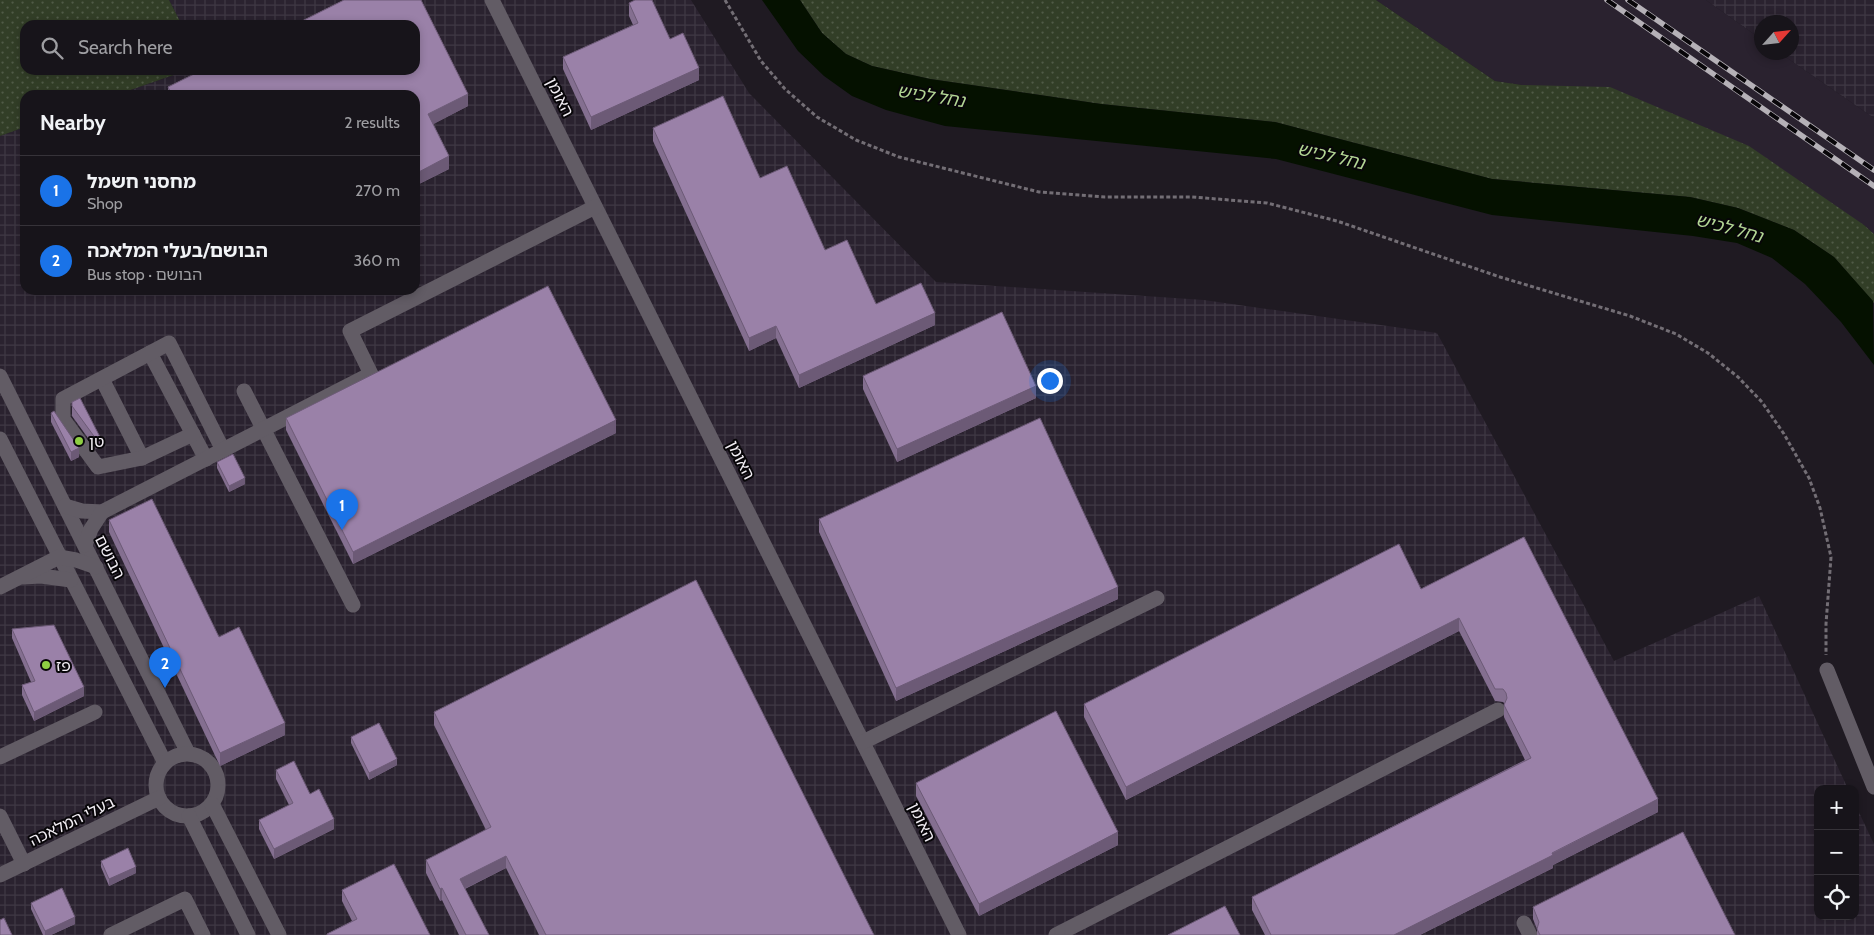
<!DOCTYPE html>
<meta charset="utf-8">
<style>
body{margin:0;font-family:Cabin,"Noto Sans Hebrew",sans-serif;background:#201d23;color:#f1f3f6}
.controls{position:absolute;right:15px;bottom:15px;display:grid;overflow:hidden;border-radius:10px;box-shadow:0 2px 8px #0003}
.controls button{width:45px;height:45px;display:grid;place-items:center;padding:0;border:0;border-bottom:1px solid #363339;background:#17141a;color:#f1f3f6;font:25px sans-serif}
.compass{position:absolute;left:1754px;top:15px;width:45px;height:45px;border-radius:50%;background:#17141a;box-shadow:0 2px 8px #0003;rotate:63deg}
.you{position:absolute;left:1049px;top:380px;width:18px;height:18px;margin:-12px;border:4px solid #fff;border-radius:50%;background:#1a73e8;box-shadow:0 0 0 8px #1a73e833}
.badge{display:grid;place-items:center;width:32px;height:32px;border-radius:50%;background:#1a73e8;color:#fff;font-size:16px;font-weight:700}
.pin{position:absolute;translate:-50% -41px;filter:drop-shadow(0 1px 2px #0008)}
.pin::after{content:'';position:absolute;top:26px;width:18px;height:15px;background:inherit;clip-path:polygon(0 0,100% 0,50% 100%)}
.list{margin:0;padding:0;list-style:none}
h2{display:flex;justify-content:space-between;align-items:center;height:65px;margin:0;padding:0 20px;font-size:21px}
h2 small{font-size:16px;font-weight:400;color:#9e9ea2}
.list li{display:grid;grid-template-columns:32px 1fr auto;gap:15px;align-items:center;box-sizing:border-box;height:70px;padding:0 20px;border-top:1px solid #363339}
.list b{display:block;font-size:19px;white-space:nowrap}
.list p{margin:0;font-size:16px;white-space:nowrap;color:#9e9ea2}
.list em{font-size:16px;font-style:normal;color:#9e9ea2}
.icon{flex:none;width:28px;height:28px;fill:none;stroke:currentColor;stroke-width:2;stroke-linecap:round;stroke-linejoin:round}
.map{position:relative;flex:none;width:1874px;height:935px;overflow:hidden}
.search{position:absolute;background:#17141a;box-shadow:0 2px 8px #0003;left:20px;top:20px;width:400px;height:55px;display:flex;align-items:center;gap:12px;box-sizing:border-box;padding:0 18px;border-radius:15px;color:#9e9ea2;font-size:19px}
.panel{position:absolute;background:#17141a;box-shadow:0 2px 8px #0003;left:20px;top:90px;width:400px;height:205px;border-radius:15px}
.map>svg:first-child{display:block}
.built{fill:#2a222f}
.industrial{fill:url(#industrial-grid)}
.grass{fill:url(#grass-dots)}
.water{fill:#051100}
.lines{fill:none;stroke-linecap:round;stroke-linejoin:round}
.path{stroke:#736e75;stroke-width:3;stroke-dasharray:4 2.5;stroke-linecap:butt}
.minor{stroke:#625c65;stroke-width:15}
.rail-casing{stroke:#b5b1b7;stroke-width:5.5}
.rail{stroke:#080609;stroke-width:4;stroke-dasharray:11;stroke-linecap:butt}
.wall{fill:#846f90}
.shaded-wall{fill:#6c5a76}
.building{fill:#9a81a8;stroke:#6c5a76}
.poi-dot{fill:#8ece43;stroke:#080609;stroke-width:2}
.labels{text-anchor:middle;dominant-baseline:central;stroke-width:4;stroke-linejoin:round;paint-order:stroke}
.street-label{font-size:16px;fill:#f2eef4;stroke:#080609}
.poi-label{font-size:16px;fill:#f2eef4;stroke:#080609;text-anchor:start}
.water-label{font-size:18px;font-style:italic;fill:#b2d594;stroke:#080609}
</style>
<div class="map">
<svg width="1874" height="935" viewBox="0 0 1874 935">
<defs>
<pattern id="industrial-grid" width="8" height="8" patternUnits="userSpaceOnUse" patternTransform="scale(1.25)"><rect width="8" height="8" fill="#2a222f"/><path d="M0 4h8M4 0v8" fill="none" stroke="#3f3844"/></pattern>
<pattern id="grass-dots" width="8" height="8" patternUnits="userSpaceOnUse" patternTransform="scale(1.25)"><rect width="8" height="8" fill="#323e27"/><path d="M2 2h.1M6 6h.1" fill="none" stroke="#505a47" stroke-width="1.8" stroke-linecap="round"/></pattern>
</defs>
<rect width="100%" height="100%" fill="#1f1a22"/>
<!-- built -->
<path class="built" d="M1376 0H1706L1761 39 1762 52 1780 53 1874 118V234L1864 225 1522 85 1495 81Z"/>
<!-- industrial -->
<g class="industrial">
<path d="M169 0H691L749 93 936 282 1204 300 1437 333 1614 661 1759 596 1848 789H1818V916H1855V804L1874 844V935H0V136L25 127V290H415V95H116L188 70H415V25H182Z"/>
<path d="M1706 0H1874V118L1780 53 1792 52V22H1762L1761 39Z"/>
</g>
<!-- grass -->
<g class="grass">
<path d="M0 0H169L182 25H25V70H188L116 95H25V127L0 136Z"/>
<path d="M800 0H1376L1495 81 1522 85 1610 87 1749 146 1864 225 1874 234V303L1834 257 1794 230 1738 208 1690 197 1492 179 1275 122 1101 104 930 79 872 66 846 54 822 33Z"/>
</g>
<!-- water -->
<path class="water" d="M762 0H800L822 33 846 54 872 66 930 79 1101 104 1275 122 1492 179 1690 197 1738 208 1794 230 1834 257 1873 301 1874 365 1841 322 1805 284 1772 258 1737 243 1693 236 1492 215 1276 159 945 126 886 110 852 96 824 76 798 51Z"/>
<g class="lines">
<!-- path -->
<path class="path" d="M725 0 761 61 785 89 817 117 856 140 899 157 1039 192 1105 197H1192L1267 203 1337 221 1500 277 1630 316 1676 334 1708 353 1738 377 1762 402 1784 434 1809 478 1820 508 1831 557 1826 624V655"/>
<!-- minor -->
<g class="minor">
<path d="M492 0 959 935"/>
<path d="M150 353 206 459"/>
<path d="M0 376 188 753"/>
<path d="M102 379 142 458"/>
<path d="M244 391 353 605"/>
<path d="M193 434 142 458 98 467 63 419V399L169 343 223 450"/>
<path d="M0 439 165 763"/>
<path d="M65 506 82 511 102 512 371 374 350 331 595 207"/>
<path d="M85 545 91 529 102 512"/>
<path d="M23 577 41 576 71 580"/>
<path d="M0 587 59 557 76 560 96 567"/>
<path d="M1827 670 1874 787"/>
<path d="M863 742 1157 598"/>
<circle cx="187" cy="785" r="31"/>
<path d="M0 757 95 712"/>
<path d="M212 804 279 935"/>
<path d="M0 816 24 864"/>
<path d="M189 816 248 935"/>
<path d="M0 875 159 798"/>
<path d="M1524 923 1530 935"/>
<path d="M111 935 185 899 203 935"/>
<path d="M1056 935 1498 710"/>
</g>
<!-- rail casing -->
<g class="rail-casing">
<g id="rail">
<path d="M1607 0 1874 186"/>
<path d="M1628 0 1874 170"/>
</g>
</g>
<!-- rail -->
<use href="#rail" class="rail"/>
</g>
<!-- wall -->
<g class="wall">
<path d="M344 0H421L468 94V106L433 124 449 156V169L415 186V95H168V87L202 70H415V25H294Z"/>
<path d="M629 3 670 39 699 80 591 130 563 69V57L633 25 629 16Z"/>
<path d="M653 128 760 178 825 250 876 304 935 325 799 388 776 338 749 351 653 141Z"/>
<path d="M863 376 1036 398 897 462 863 389Z"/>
<path d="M80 398 100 447 96 449 72 416V402Z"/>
<path d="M51 413 79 457 71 461 51 422Z"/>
<path d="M286 418 616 433 353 564 286 430Z"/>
<path d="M217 462 245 484 229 492 217 468Z"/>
<path d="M819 519 1118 599 896 701 819 532Z"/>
<path d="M109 520 219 637 285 735 220 766 109 532Z"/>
<path d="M1524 537 1658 812 1553 865V868L1420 935H1265L1252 910V897L1525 760 1504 717V703L1503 702 1495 701 1459 631 1126 800 1084 717V704L1421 589Z"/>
<path d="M12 629 84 696 34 721 22 695V685L31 682 12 638Z"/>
<path d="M434 712 874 935H539L506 868 465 889 489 935H459L442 900 440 901 426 873V860L486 830 434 725Z"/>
<path d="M351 737 397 765 369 780 351 743Z"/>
<path d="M276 770 310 794 334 829 274 859 259 829V820L289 805 276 779Z"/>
<path d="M916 783 1118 845 979 916 916 796Z"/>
<path d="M101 861 136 873 109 886 101 867Z"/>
<path d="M342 890 430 935H327V934L352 921 342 901Z"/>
<path d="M31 903 75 924 51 935H43L31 909Z"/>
<path d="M1533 907 1735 935H1537V929L1533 919Z"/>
</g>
<!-- shaded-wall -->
<g class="shaded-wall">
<path d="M699 68V80L591 130V117Z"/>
<path d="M468 94V106L428 127V114Z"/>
<path d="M449 156V169L415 186V174Z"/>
<path d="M935 313V325L799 388V375Z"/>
<path d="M776 326V338L749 351V338Z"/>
<path d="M1036 386V398L897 462V449Z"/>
<path d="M616 420V433L353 564V552Z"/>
<path d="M100 437V447L96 449V439Z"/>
<path d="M79 448V457L71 461V452Z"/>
<path d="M245 478V484L229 492V486Z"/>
<path d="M1118 587V599L896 701V688Z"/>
<path d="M1459 618V631L1126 800V787Z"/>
<path d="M84 687V696L34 721V712Z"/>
<path d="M285 723V735L220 766V753Z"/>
<path d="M397 759V765L369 780V773Z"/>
<path d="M1658 799V812L1553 865V868L1420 935H1394Z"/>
<path d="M334 819V829L274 859V849Z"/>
<path d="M1118 832V845L979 916V904Z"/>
<path d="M506 856V868L460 891V879Z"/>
<path d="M136 867V873L109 886V879Z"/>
<path d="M442 888V900L440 901V889Z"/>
<path d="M75 917V924L51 935H45V931Z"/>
</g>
<!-- building -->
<g class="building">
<path d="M344 0H421L468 94 428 114 449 156 415 174V95H172L168 87 202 70H415V25H294Z"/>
<path d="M635 0H652L670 39 683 33 699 68 591 117 563 57 638 23 629 3Z"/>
<path d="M723 96 760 178 787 166 825 250 847 240 876 304 921 283 935 313 799 375 776 326 749 338 653 128Z"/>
<path d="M548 286 616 420 353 552 286 418Z"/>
<path d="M1002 312 1036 386 897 449 863 376Z"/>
<path d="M80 398 100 437 96 439 72 406V402Z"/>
<path d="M54 411 79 448 71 452 51 413Z"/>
<path d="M1040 418 1118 587 896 688 819 519Z"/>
<path d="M233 454 245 478 229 486 217 462Z"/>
<path d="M152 499 219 637 239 627 285 723 220 753 109 520Z"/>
<path d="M1524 537 1658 799 1552 853 1553 855 1394 935H1271L1252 897 1531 758 1504 705 1507 698 1506 693 1503 689H1495L1459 618 1126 787 1084 704 1399 544 1421 589Z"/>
<path d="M696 580 874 935H546L506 856 460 879 489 935H466L442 888 440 889 426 860 491 827 434 712Z"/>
<path d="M54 625 84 687 34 712 22 685 35 681 12 629Z"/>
<path d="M1056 711 1118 832 979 904 916 783Z"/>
<path d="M379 723 397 759 369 773 351 737Z"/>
<path d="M294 761 310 794 319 789 334 819 274 849 259 820 293 803 276 770Z"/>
<path d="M1683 832 1735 935H1540L1537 929 1539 922 1533 907Z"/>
<path d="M128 848 136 867 109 879 101 861Z"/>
<path d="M394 864 430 935H327V934L357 919 342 890Z"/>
<path d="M62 888 75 917 45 931 31 903Z"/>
<path d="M1225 906 1240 935H1168Z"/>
<path d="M4 918 12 935H0V920Z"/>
</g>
<!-- markers -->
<g class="poi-dot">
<circle cx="79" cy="441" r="5"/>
<circle cx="46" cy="665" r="5"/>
</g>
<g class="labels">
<!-- street labels -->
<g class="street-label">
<text transform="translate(560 97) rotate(63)">האומן</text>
<text transform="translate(741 460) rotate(63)">האומן</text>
<text transform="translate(110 557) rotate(63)">הבושם</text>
<text transform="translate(72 821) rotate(-26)">בעלי המלאכה</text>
<text transform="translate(922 822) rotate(64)">האומן</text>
</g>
<!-- poi labels -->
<g class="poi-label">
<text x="89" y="441">טן</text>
<text x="56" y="665">פז</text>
</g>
<!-- water labels -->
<g class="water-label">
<text transform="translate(931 96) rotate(9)">נחל לכיש</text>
<text transform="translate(1331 156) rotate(13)">נחל לכיש</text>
<text transform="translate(1729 228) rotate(15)">נחל לכיש</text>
</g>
</g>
</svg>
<div class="controls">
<button>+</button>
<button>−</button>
<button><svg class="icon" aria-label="locate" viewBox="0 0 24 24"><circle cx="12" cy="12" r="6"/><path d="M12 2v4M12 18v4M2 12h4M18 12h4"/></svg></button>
</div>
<svg class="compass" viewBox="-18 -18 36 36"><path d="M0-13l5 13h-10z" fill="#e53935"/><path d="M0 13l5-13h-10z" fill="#9e9ea2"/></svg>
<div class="you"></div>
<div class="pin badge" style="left:342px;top:530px">1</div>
<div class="pin badge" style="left:165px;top:688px">2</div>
<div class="search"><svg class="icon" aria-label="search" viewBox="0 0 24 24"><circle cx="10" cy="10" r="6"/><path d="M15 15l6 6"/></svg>Search here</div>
<section class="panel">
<h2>Nearby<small>2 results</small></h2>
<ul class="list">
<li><span class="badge">1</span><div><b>מחסני חשמל</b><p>Shop</p></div><em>270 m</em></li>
<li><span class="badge">2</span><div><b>הבושם/בעלי המלאכה</b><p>Bus stop · הבושם</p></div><em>360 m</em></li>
</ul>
</section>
</div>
